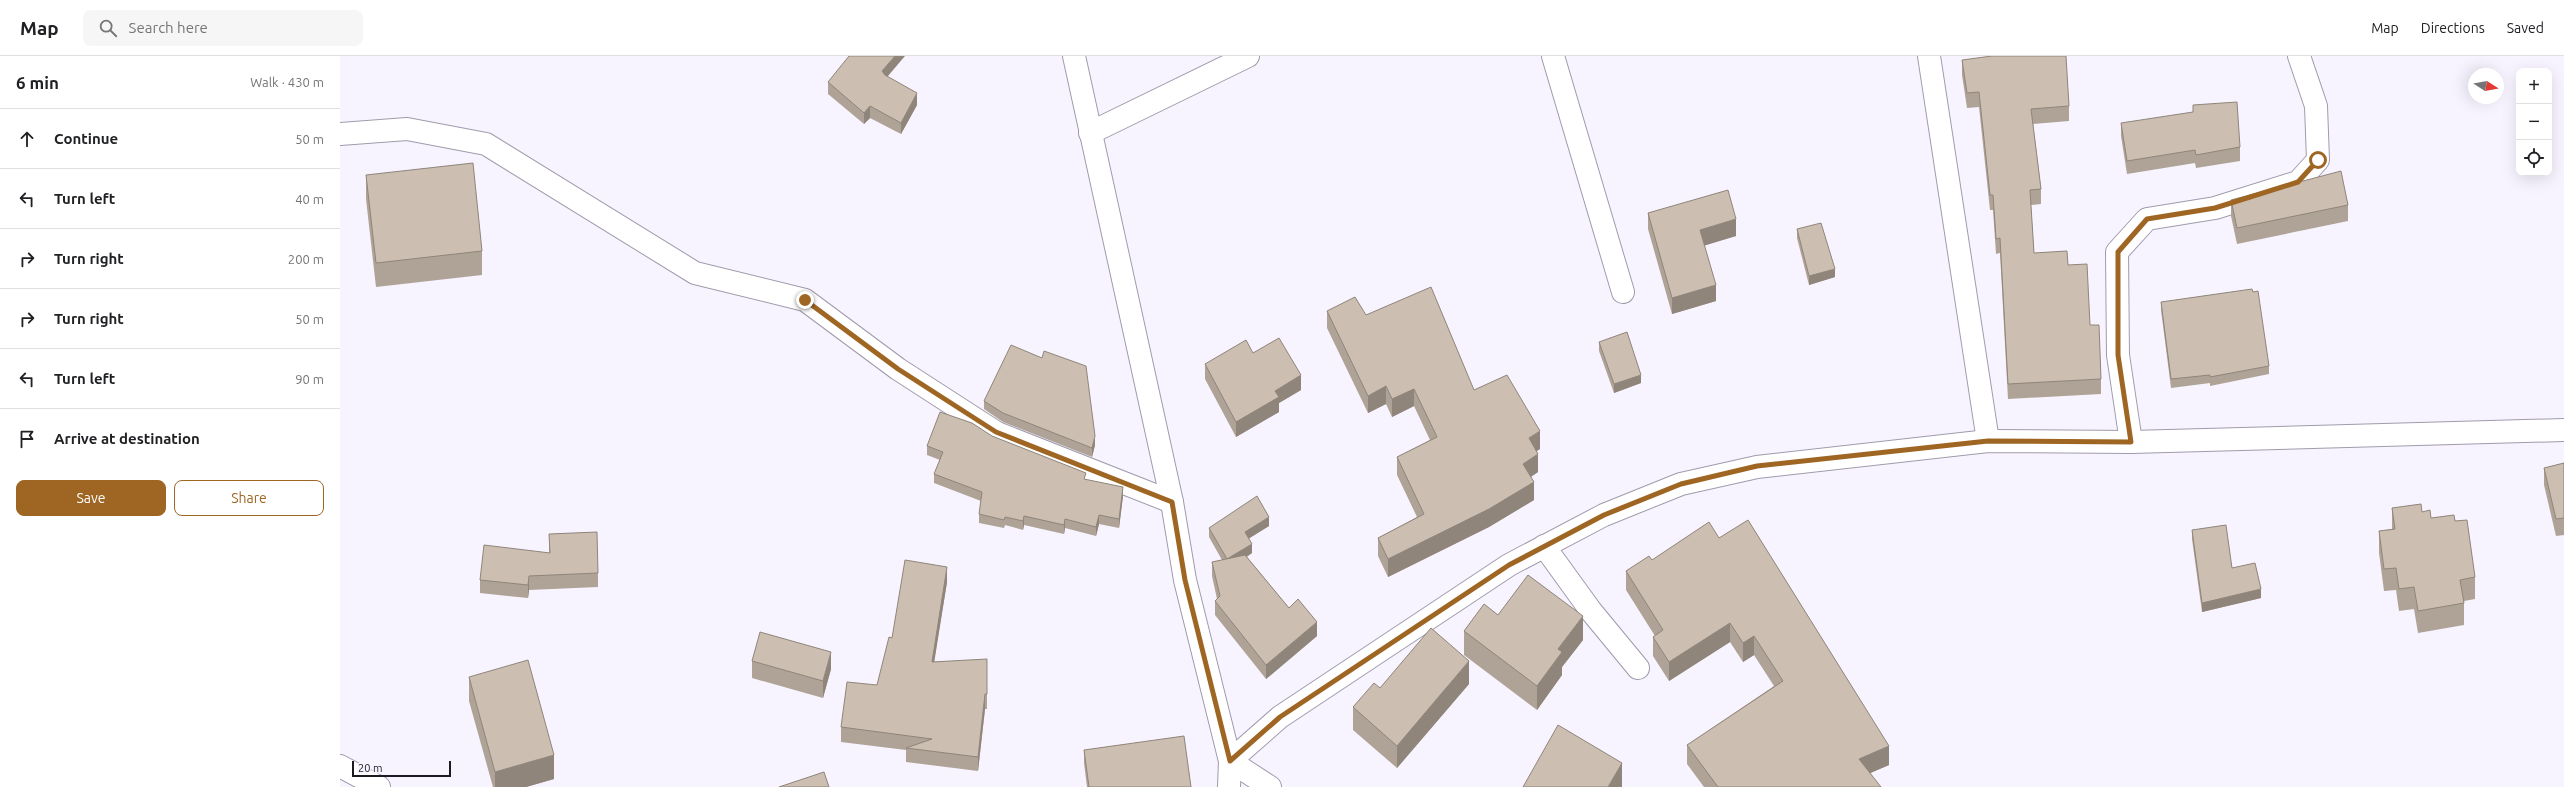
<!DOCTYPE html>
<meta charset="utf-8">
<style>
body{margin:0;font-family:Ubuntu,sans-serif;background:#f6f6f6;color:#202124}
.controls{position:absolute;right:12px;top:12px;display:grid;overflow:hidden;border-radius:8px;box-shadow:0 4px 16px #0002}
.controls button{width:36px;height:36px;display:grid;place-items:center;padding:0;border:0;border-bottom:1px solid #e0e0e0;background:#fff;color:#202124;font:20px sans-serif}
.compass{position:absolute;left:2128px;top:12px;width:36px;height:36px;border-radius:50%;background:#fff;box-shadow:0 4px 16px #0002;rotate:101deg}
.scale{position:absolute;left:12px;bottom:10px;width:99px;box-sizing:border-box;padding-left:4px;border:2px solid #1c1a21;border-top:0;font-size:11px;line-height:14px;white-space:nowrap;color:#1c1a21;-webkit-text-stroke:3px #f7f4ff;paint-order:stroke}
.stop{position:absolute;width:12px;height:12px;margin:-9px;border:3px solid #9f6623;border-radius:50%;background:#fff}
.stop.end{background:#9f6623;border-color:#fff;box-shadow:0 1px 4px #0008}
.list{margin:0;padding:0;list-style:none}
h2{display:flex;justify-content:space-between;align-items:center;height:52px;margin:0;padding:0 16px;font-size:17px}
h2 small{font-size:13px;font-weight:400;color:#757577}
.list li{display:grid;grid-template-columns:26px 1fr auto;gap:12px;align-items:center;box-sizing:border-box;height:60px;padding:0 16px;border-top:1px solid #e0e0e0}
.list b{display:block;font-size:15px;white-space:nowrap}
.list em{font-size:13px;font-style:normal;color:#757577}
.actions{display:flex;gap:8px;padding:12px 16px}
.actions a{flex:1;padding:9px 0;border:1px solid #9f6623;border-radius:8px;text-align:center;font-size:14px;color:#9f6623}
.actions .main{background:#9f6623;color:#fff}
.icon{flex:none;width:22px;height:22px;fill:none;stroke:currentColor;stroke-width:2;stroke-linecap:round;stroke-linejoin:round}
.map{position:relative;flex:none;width:2224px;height:731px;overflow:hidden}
header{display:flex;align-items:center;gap:24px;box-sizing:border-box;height:56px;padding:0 20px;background:#fff;border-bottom:1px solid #e0e0e0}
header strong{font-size:19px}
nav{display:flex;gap:22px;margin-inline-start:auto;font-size:14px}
.search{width:280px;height:36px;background:#f6f6f6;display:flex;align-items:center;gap:10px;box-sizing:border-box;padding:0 14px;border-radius:8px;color:#757577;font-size:15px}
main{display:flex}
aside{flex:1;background:#fff}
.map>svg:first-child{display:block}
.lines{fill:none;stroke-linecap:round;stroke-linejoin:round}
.minor-casing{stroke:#a09bac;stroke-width:24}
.minor{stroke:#fff;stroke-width:22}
.wall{fill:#afa397}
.shaded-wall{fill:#8f857b}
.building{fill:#ccbeb0;stroke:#8f857b}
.route{stroke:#9f6623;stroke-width:5}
</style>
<header>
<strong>Map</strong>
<div class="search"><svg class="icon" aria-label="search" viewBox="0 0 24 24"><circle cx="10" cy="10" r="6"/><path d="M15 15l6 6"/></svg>Search here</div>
<nav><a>Map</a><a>Directions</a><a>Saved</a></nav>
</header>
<main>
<aside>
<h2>6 min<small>Walk · 430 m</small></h2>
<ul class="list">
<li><svg class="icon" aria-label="ahead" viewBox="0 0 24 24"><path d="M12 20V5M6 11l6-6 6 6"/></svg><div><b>Continue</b></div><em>50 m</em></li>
<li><svg class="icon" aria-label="left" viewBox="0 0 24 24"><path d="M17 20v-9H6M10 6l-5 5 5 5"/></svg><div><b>Turn left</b></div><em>40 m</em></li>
<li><svg class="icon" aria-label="right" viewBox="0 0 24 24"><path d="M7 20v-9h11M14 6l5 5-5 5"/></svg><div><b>Turn right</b></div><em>200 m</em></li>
<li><svg class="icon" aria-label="right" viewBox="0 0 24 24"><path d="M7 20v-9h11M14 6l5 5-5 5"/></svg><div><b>Turn right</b></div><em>50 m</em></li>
<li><svg class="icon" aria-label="left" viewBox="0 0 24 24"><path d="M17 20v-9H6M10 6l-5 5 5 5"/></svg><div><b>Turn left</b></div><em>90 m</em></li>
<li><svg class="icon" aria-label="arrive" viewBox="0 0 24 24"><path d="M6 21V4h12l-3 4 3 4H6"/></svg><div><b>Arrive at destination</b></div></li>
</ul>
<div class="actions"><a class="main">Save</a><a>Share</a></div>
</aside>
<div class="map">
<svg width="2224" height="731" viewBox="0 0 2224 731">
<rect width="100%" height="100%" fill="#f7f4ff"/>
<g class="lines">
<!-- minor casing -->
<g class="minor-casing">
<g id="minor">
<path d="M734 0 832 446 845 524 890 705 930 731"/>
<path d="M1213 0 1283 236"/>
<path d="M1589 0 1648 385"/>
<path d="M750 77 908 0"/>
<path d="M0 78 67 73 146 88 355 217 465 244 558 313 657 377 832 446"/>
<path d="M1791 386 1778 299 1777 196 1807 163 1875 152 1958 126 1978 104 1976 50 1959 0"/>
<path d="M1204 490 1251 555 1298 612"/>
<path d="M0 710 39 731"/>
<path d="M889 731 890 705 940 661 1169 509 1264 459 1341 428 1417 411 1648 385 1791 386 2224 374"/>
</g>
</g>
<!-- minor -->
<use href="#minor" class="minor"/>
</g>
<!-- wall -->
<g class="wall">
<path d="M1622 4 1729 50V65L1693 68 1701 133V148L1691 149 1694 197 1728 209 1750 269 1761 323V338L1668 343 1660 197 1656 198 1653 154H1650L1639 51 1627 52 1622 19Z"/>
<path d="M548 21 577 49 561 78 530 62 524 68 488 38V26Z"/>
<path d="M1781 67 1900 91V105L1856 112 1855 107 1787 118 1781 80Z"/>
<path d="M26 119 142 195V219L36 231 26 143Z"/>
<path d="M1891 144 2008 149V165L1897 188 1891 160Z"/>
<path d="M1308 157 1396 180 1364 189 1376 245 1332 258 1308 173Z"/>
<path d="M1457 173 1495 221 1469 229 1457 182Z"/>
<path d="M1821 246 1929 310V318L1870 330V327L1831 332 1821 254Z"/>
<path d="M987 255 1026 259 1134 334 1200 393 1196 395 1198 416 1191 421 1194 444 1149 471 1048 521 1038 500V482L1077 461 1057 419V401L1090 384 1074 350 1052 361 1046 348 1028 357 987 272Z"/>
<path d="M1259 286 1301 327 1274 337 1259 295Z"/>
<path d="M913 297 961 334 939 347V356L896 381 865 323V308Z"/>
<path d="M644 345 755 389 752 401 663 366 644 353Z"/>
<path d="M652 380 746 424 783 440 779 472 759 468 756 480 725 472 724 478 684 469 683 474 665 469 664 472 639 467V458L641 445 594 427V418L600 404 587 399V390Z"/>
<path d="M2224 407V479L2216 480 2204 429V412Z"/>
<path d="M2052 452 2082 456 2091 462 2115 465 2135 521V543L2124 545V569L2078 577 2074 553 2059 555 2056 534 2044 535 2039 497V475L2052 473Z"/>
<path d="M929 470 909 482 912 497 907 501 949 552 977 580 926 623 875 559V545L877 543 872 520V506L882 504 869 481V472Z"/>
<path d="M1852 474 1892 512 1921 542 1862 556 1852 483Z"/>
<path d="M209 478 258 517V531L189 534 188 542 140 537V524L209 497Z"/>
<path d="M1379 482 1549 709 1530 717 1541 731H1364L1347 708V689L1434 630 1414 599 1403 606 1390 586 1329 625 1313 600V581L1315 580 1286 534V515L1312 504Z"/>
<path d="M607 526 594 605 647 638V653H645L638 715 566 706V694L501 686V671L537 629 552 582Z"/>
<path d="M1158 559 1243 584 1222 611V619L1197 654 1124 599V575Z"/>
<path d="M412 605 491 613 483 642 412 622Z"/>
<path d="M129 621 214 723 186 731H153L129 645Z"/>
<path d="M1129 628 1057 712 1013 674V651L1040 632Z"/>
<path d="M744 694 851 731H747L744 707Z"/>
</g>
<!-- shaded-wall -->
<g class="shaded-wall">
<path d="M555 0H565L542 27V15Z"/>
<path d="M577 37V49L561 78V67Z"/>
<path d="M530 50V62L524 68V57Z"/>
<path d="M1396 163V180L1360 191V174Z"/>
<path d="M1495 213V221L1469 229V220Z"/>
<path d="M1376 229V245L1332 258V242Z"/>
<path d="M961 319V334L939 347V356L896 381V366L935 335Z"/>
<path d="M1301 319V327L1274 337V328Z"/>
<path d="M1046 330V348L1028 357V340Z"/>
<path d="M1074 333V350L1052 361V343Z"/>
<path d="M1200 375V393L1189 400V382Z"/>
<path d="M755 380V389L752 401V392Z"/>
<path d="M1198 398V416L1183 426V408Z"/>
<path d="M1194 426V444L1149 471 1048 521V503Z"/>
<path d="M783 431V440L779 472V463Z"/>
<path d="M759 459V468L756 480V471Z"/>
<path d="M684 460V469L683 474V465Z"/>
<path d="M929 461V470L905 485V476Z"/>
<path d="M725 463V472L724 478V469Z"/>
<path d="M912 488V497L887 512V503Z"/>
<path d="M607 511V526L592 620V606Z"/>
<path d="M189 520V534L188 542V529Z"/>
<path d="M1921 533V542L1862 556V547Z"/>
<path d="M1243 560V584L1222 611V619L1197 654V630L1218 593Z"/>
<path d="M977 566V580L926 623V609Z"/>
<path d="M1390 567V586L1329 625V606Z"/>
<path d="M1414 580V599L1403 606V587Z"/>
<path d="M491 596V613L483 642V625Z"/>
<path d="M1129 605V628L1057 712V690Z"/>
<path d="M645 638V653L638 715V701Z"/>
<path d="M1549 690V709L1519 722V703Z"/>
<path d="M214 699V723L186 731H155V716Z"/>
<path d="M1282 707V731H1268Z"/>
</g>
<!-- building -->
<g class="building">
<path d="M509 0H555L542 15 545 19 577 37 561 67 530 50 524 57 488 26Z"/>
<path d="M1652 0H1726L1729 50 1691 53 1701 133 1690 134 1694 197 1727 195 1728 209 1747 208 1750 269H1759L1761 323 1668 328 1660 182 1656 183 1653 139H1650L1639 36 1627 37 1622 4Z"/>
<path d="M1897 46 1900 91 1856 99 1855 94 1787 105 1781 67 1853 56V49Z"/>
<path d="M133 107 142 195 36 207 26 119Z"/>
<path d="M2001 115 2008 149 1897 172 1891 144Z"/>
<path d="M1388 134 1396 163 1360 174 1376 229 1332 242 1308 157Z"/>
<path d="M1481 167 1495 213 1469 220 1457 173Z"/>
<path d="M1091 231 1134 334 1167 319 1200 375 1189 382 1198 398 1183 408 1194 426 1149 453 1048 503 1038 482 1084 458 1057 401 1097 381 1074 333 1052 343 1046 330 1028 340 987 255 1015 241 1026 259Z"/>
<path d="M1912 233 1913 236 1918 235 1929 310 1870 321V319L1831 323 1821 246Z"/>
<path d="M1287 276 1301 319 1274 328 1259 286Z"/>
<path d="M939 282 961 319 935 335 939 341 896 366 865 308 906 284 913 297Z"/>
<path d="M671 289 702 302 704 295 746 310 755 380 752 392 663 357 644 345Z"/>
<path d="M600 356 632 367 652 380 746 417 744 423 783 431 779 463 759 459 756 471 725 463 724 469 684 460 683 465 665 461 664 464 639 458 642 436 594 418 603 396 587 390Z"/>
<path d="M2224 407V462L2216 463 2204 412Z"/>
<path d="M917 440 929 461 905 476 912 488 887 503 869 472Z"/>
<path d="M2081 448 2082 456 2090 454 2091 462 2114 459 2115 465 2127 464 2135 521 2120 524 2124 547 2078 555 2074 531 2059 533 2056 512 2044 513 2039 475 2055 473 2052 452Z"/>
<path d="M1408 464 1549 690 1519 703 1541 731H1378L1347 689 1443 625 1414 580 1403 587 1390 567 1329 606 1313 581 1323 574 1286 515 1309 500 1312 504 1369 466 1379 482Z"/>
<path d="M1886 469 1892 512 1915 507 1921 533 1862 547 1852 474Z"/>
<path d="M257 476 258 517 189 520 188 529 140 524 144 489 210 497 209 478Z"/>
<path d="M905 499 949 552 958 543 977 566 926 609 875 545 880 540 872 506Z"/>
<path d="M565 504 607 511 592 606 647 603V638H645L638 701 566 692 592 683 501 671 507 626 537 629 549 581 552 582Z"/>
<path d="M1188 519 1243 560 1218 593 1222 596 1197 630 1124 575 1144 548 1158 559Z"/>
<path d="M1091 572 1129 605 1057 690 1013 651 1034 627 1040 632Z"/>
<path d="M420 576 491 596 483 625 412 605Z"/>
<path d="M188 604 214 699 155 716 129 621Z"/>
<path d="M1218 669 1282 707 1268 731H1183Z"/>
<path d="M844 680 851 731H749L744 694Z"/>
<path d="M484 716 489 731H439Z"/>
</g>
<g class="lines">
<!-- route -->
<path class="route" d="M465 244 558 313 656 376 832 446 845 524 890 705 940 661 1169 509 1264 459 1341 428 1417 410 1648 385 1791 386 1778 299V196L1807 163 1875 152 1958 126 1978 104"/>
</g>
</svg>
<div class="controls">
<button>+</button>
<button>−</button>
<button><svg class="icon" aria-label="locate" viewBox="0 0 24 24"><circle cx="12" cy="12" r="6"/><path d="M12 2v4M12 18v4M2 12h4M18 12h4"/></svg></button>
</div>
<svg class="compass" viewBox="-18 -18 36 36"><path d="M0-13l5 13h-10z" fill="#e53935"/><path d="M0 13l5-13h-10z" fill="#757577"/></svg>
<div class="scale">20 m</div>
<div class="stop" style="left:1978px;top:104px"></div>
<div class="stop end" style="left:465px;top:244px"></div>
</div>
</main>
